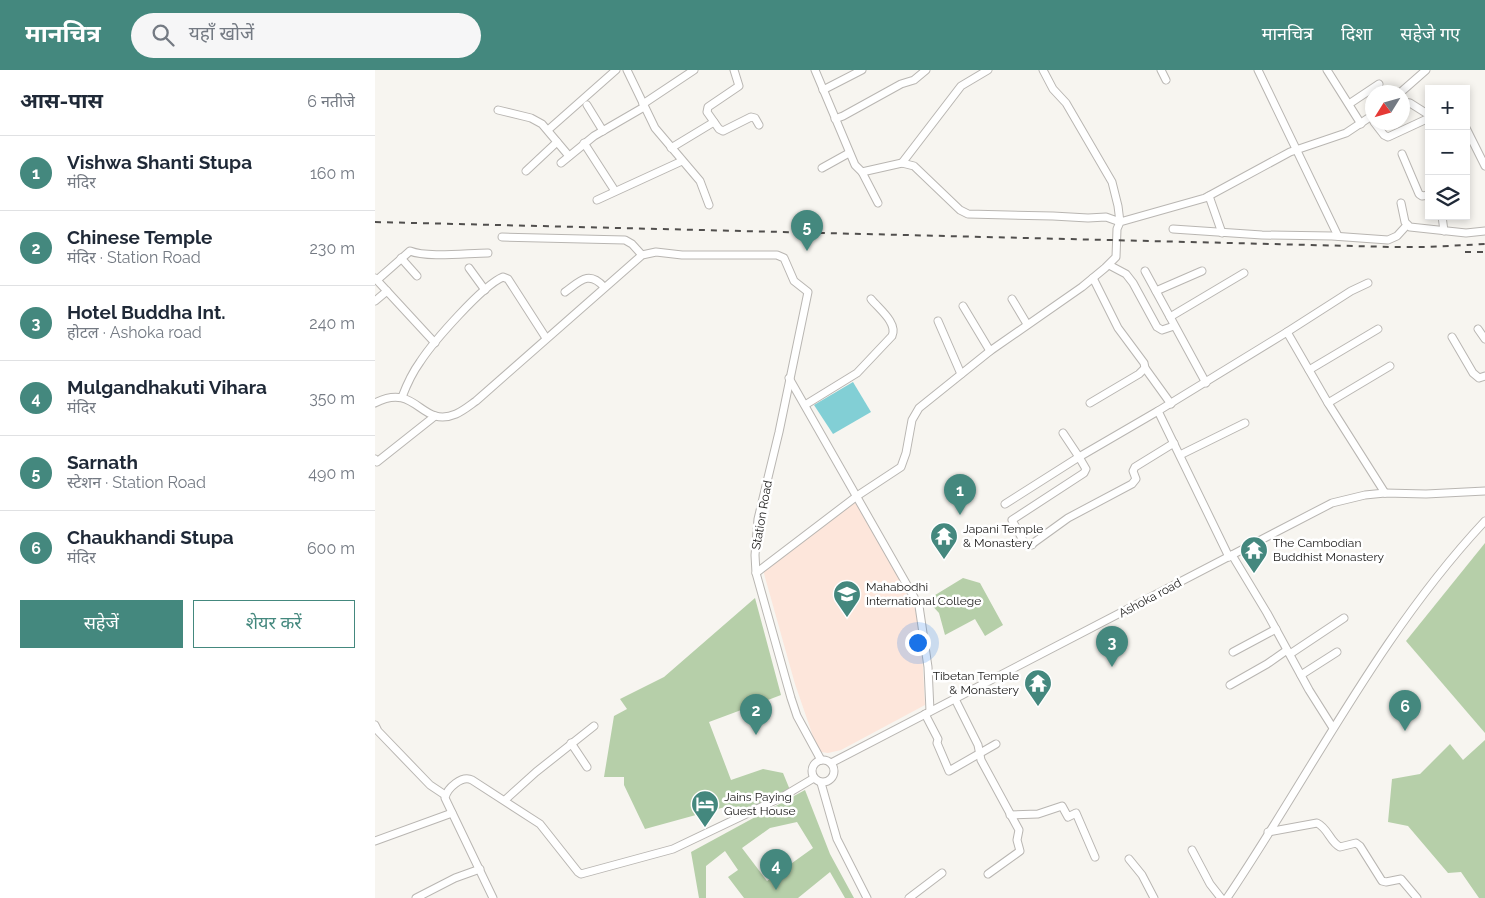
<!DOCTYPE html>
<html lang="hi">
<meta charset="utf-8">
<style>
body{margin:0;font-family:Raleway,"Noto Sans Devanagari",sans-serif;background:#f6f6f7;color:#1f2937}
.controls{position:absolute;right:15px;top:15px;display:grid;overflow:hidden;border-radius:0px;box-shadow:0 2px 8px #0003}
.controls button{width:45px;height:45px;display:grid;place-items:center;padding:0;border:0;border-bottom:1px solid #e0e1e3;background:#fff;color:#1f2937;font:25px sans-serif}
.compass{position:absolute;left:990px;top:15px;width:45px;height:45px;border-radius:50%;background:#fff;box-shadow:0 2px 8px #0003;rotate:233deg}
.you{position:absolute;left:542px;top:572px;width:18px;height:18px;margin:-12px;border:4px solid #fff;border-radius:50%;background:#1a73e8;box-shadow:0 0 0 8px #1a73e833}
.badge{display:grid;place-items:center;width:32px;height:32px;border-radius:50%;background:#44887e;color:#fff;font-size:16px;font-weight:700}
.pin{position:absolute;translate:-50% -41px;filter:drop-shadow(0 1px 2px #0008)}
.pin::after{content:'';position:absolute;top:26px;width:18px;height:15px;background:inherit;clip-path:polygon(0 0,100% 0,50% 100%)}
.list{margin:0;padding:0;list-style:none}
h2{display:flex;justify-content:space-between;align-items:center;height:65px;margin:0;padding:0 20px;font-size:21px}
h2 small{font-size:16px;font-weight:400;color:#747a83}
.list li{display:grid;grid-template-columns:32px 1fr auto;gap:15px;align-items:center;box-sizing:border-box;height:75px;padding:0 20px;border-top:1px solid #e0e1e3}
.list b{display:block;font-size:19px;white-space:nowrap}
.list p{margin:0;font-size:16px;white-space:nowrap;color:#747a83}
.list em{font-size:16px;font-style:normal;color:#747a83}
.actions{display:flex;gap:10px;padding:15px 20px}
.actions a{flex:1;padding:11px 0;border:1px solid #44887e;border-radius:0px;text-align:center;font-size:18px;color:#44887e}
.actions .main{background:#44887e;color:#fff}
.icon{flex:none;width:28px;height:28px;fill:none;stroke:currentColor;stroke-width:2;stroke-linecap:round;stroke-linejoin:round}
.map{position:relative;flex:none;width:1110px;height:828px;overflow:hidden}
header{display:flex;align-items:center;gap:30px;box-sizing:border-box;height:70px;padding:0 25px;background:#44887e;color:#fff}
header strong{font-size:24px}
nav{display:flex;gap:28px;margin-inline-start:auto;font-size:18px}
.search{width:350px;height:45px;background:#f6f6f7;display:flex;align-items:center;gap:12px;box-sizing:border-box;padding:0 18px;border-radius:28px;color:#747a83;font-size:19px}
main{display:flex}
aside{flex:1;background:#fff}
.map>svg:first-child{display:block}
.education{fill:#fde6db}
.green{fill:#b6cfa9;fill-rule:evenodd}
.water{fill:#82cfd5}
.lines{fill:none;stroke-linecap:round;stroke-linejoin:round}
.minor-casing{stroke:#b9b6b2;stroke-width:9}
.minor{stroke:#fff;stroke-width:7}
.rail{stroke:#514f4d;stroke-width:2;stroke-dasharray:6 6;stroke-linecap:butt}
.labels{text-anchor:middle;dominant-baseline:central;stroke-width:5;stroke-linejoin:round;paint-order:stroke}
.street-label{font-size:12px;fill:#1b1a19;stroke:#fff}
.poi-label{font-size:12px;fill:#1b1a19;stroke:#fff;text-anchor:start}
</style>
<header>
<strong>मानचित्र</strong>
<div class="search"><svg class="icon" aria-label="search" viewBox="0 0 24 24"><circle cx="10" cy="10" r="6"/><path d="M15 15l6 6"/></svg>यहाँ खोजें</div>
<nav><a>मानचित्र</a><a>दिशा</a><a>सहेजे गए</a></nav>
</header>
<main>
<aside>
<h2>आस-पास<small>6 नतीजे</small></h2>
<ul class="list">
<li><span class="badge">1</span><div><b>Vishwa Shanti Stupa</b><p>मंदिर</p></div><em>160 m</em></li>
<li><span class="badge">2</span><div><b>Chinese Temple</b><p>मंदिर · Station Road</p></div><em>230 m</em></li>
<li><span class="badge">3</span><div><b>Hotel Buddha Int.</b><p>होटल · Ashoka road</p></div><em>240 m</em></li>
<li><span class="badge">4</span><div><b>Mulgandhakuti Vihara</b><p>मंदिर</p></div><em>350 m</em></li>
<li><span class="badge">5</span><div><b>Sarnath</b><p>स्टेशन · Station Road</p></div><em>490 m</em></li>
<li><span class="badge">6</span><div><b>Chaukhandi Stupa</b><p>मंदिर</p></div><em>600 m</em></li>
</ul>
<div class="actions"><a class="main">सहेजें</a><a>शेयर करें</a></div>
</aside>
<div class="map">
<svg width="1110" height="828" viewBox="0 0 1110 828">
<rect width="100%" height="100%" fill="#f7f5f0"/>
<!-- education -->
<path class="education" d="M482 432 538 531 546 565 550 635 466 680 453 683 446 682 442 678 420 614 388 500 478 433Z"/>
<!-- green -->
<g class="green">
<path d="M1110 473V663L1031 571Z"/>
<path d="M588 508 605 513 628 555 610 566 600 549 570 565 564 543 552 530Z"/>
<path d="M380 528 406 625 334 652 356 710 388 699 408 703 415 720 356 750 350 737 270 759 249 715V707H229L239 646 252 639 245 629 289 607Z"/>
<path d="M1110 670V828H1104L1086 802 1073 803 1033 756 1013 752 1017 709 1045 704 1075 674 1088 690Z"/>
<path d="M430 720 455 784 479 828H470L455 802 423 828H369L353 807 363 800 350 781 331 796V828H324L316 782ZM422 752 438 778 392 811 367 778 395 758Z"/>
</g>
<!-- water -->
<path class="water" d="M478 312 496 342 458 364 439 335Z"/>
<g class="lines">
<!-- minor casing -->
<g class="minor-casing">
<g id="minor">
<path d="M252 0 280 58 325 111 334 135"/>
<path d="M359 0 364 16 333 37 332 42 344 59 348 61 376 47 380 48 384 55"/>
<path d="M440 0 480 95 487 102 527 93 539 96 585 140 593 144 678 146 713 148 731 147 745 152 743 136 737 112 691 33 678 19 668 0"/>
<path d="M786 0 791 10"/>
<path d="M883 0 963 166"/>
<path d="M952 0 986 54"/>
<path d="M448 20 487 0"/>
<path d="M1026 22 1051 0"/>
<path d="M1028 32 1035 33 1054 45"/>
<path d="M268 34 319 0"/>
<path d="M974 34 1004 14"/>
<path d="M212 35 228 61"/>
<path d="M123 40 156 48 167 54 194 86"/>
<path d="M460 49 468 46 526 14 539 10 551 0"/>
<path d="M999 52 1009 65 1013 67 1054 48"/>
<path d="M1091 58 1110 96"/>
<path d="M173 60 241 0"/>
<path d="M209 73 240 121"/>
<path d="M296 78 339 52"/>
<path d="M1027 84 1044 124 1047 126 1054 125"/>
<path d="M186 93 219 66 269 37"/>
<path d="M527 93 586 16 613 0"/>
<path d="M447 98 474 83"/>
<path d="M151 101 182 72"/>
<path d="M487 102 503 133"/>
<path d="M834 126 847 163"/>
<path d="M222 130 307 91"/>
<path d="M1026 133 1030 152 1035 157 1091 163 1110 161"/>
<path d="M1067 146 1069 161"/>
<path d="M798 159 887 165 957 166 1013 170 1022 166 1032 155"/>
<path d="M127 167 250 170 257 174 267 185"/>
<path d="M26 188 42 206"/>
<path d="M734 195 751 204 758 213 782 257 787 260 799 256"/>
<path d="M94 198 110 220"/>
<path d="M770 201 831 313"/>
<path d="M0 208 60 273"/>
<path d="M2 210 35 181C52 188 93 183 113 183"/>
<path d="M781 221 827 201"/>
<path d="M190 222C205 211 214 200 229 217"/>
<path d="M637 229 652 254"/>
<path d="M0 231 12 221"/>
<path d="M588 236 615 281"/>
<path d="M795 247 869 203"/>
<path d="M563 251 586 304"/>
<path d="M1103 259 1110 269"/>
<path d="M912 262 976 221 993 213"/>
<path d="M1077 267 1098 303 1104 308 1110 306"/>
<path d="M770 298 796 334"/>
<path d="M934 300 1003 259"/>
<path d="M414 308 544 536 553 597 555 641"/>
<path d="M27 327C32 314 37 303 45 292 58 272 108 215 128 207L133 209 171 268"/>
<path d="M0 333C42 311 45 359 81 344 88 341 94 336 101 331L267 185 281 182 307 185H402L409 188 419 211 433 222 404 362 383 449 380 485 381 503 416 628 422 646 446 690"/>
<path d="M715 333 764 304 770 298 769 293 743 258 718 208"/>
<path d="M953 333 1015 296"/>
<path d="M430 335 482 303 517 266C523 253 504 239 496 229"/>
<path d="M805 385 870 353"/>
<path d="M0 389 2 392 60 346"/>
<path d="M630 434 704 387 688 363"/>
<path d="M657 474 693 448 757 414 761 409 758 401 760 397 799 373"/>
<path d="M657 475 653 476 650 474 637 450 709 403 711 399 704 387 783 341"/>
<path d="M857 485 892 543 934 620 958 658"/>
<path d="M854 487 783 341 912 262 953 333 1010 423"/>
<path d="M381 503 482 426 526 397 531 383 537 350 544 338 615 281 707 217 730 198 741 187 742 159 745 152 830 128 915 82 971 63 998 45"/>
<path d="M858 582 901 559"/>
<path d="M915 584 969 548"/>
<path d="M926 605 962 582"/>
<path d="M855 615 892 594 912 580"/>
<path d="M580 629 603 675 606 690 644 760 642 770 645 781 613 804"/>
<path d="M550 644 563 669 562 673 574 701 621 674"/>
<path d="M0 655 3 661 55 715 70 725"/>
<path d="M196 673 212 697"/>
<circle cx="448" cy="701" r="11"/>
<path d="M456 693 957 433 990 425 1010 423 1051 424 1110 421"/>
<path d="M446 713 462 769 492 828"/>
<path d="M130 730 161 702 219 656"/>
<path d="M635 745 663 744 687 736 693 747 701 743 720 787"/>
<path d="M893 762 942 753C953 758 955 772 965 777L981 773 985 776 1007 811 1011 812 1026 809 1042 828"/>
<path d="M0 771 77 743"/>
<path d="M817 780 835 814 846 828"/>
<path d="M754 789 767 805 779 828"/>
<path d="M41 828 80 808 105 799"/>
<path d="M118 828 70 728C72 718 87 705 97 710L165 754 203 802 206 804 298 779 407 727 439 708"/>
<path d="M534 828 567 803"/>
<path d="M852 828C937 702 1005 563 1110 451"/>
</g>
</g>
<!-- minor -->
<use href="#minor" class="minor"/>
<!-- rail -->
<g class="rail">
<path d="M0 152 1018 177H1053L1110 174"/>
<path d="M1090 182H1110"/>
</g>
</g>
<!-- icons -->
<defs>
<g id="temple-pin" transform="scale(1.4375)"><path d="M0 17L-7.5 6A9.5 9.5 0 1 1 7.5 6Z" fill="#44887e" stroke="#fff"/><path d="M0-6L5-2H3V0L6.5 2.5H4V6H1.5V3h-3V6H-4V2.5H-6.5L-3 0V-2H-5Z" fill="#fff"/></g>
<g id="university-pin" transform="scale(1.4375)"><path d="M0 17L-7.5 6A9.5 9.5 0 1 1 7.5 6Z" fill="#44887e" stroke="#fff"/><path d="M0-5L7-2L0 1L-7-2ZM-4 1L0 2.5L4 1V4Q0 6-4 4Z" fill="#fff"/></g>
<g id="hotel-pin" transform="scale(1.4375)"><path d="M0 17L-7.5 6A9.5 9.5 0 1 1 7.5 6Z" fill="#44887e" stroke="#fff"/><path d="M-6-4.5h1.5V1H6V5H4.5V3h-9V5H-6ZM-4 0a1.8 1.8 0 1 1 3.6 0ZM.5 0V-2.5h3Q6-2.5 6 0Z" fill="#fff"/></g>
</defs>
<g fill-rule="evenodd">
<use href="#temple-pin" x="569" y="466"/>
<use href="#temple-pin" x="879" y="480"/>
<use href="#university-pin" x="472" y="524"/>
<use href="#temple-pin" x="663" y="613"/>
<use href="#hotel-pin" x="330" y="734"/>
</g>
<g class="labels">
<!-- street labels -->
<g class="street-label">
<text transform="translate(387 445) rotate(-80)">Station Road</text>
<text transform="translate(775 528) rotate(-28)">Ashoka road</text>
</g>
<!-- poi labels -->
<g class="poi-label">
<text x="588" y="459">Japani Temple<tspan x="588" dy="14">&amp; Monastery</tspan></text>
<text x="898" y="473">The Cambodian<tspan x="898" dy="14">Buddhist Monastery</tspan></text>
<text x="491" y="517">Mahabodhi<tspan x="491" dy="14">International College</tspan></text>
<text x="644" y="606" text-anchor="end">Tibetan Temple<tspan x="644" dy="14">&amp; Monastery</tspan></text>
<text x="349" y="727">Jains Paying<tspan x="349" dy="14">Guest House</tspan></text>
</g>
</g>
</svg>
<div class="controls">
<button>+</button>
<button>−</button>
<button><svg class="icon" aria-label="layers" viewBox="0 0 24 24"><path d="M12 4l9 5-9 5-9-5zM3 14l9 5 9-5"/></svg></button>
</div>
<svg class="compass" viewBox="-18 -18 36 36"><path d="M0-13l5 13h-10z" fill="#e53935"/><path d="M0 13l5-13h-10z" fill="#747a83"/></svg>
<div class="you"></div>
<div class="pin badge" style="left:585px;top:445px">1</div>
<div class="pin badge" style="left:381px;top:665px">2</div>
<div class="pin badge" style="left:737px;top:597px">3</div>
<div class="pin badge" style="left:401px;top:820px">4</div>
<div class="pin badge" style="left:432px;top:181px">5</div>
<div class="pin badge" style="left:1030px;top:661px">6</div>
</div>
</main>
